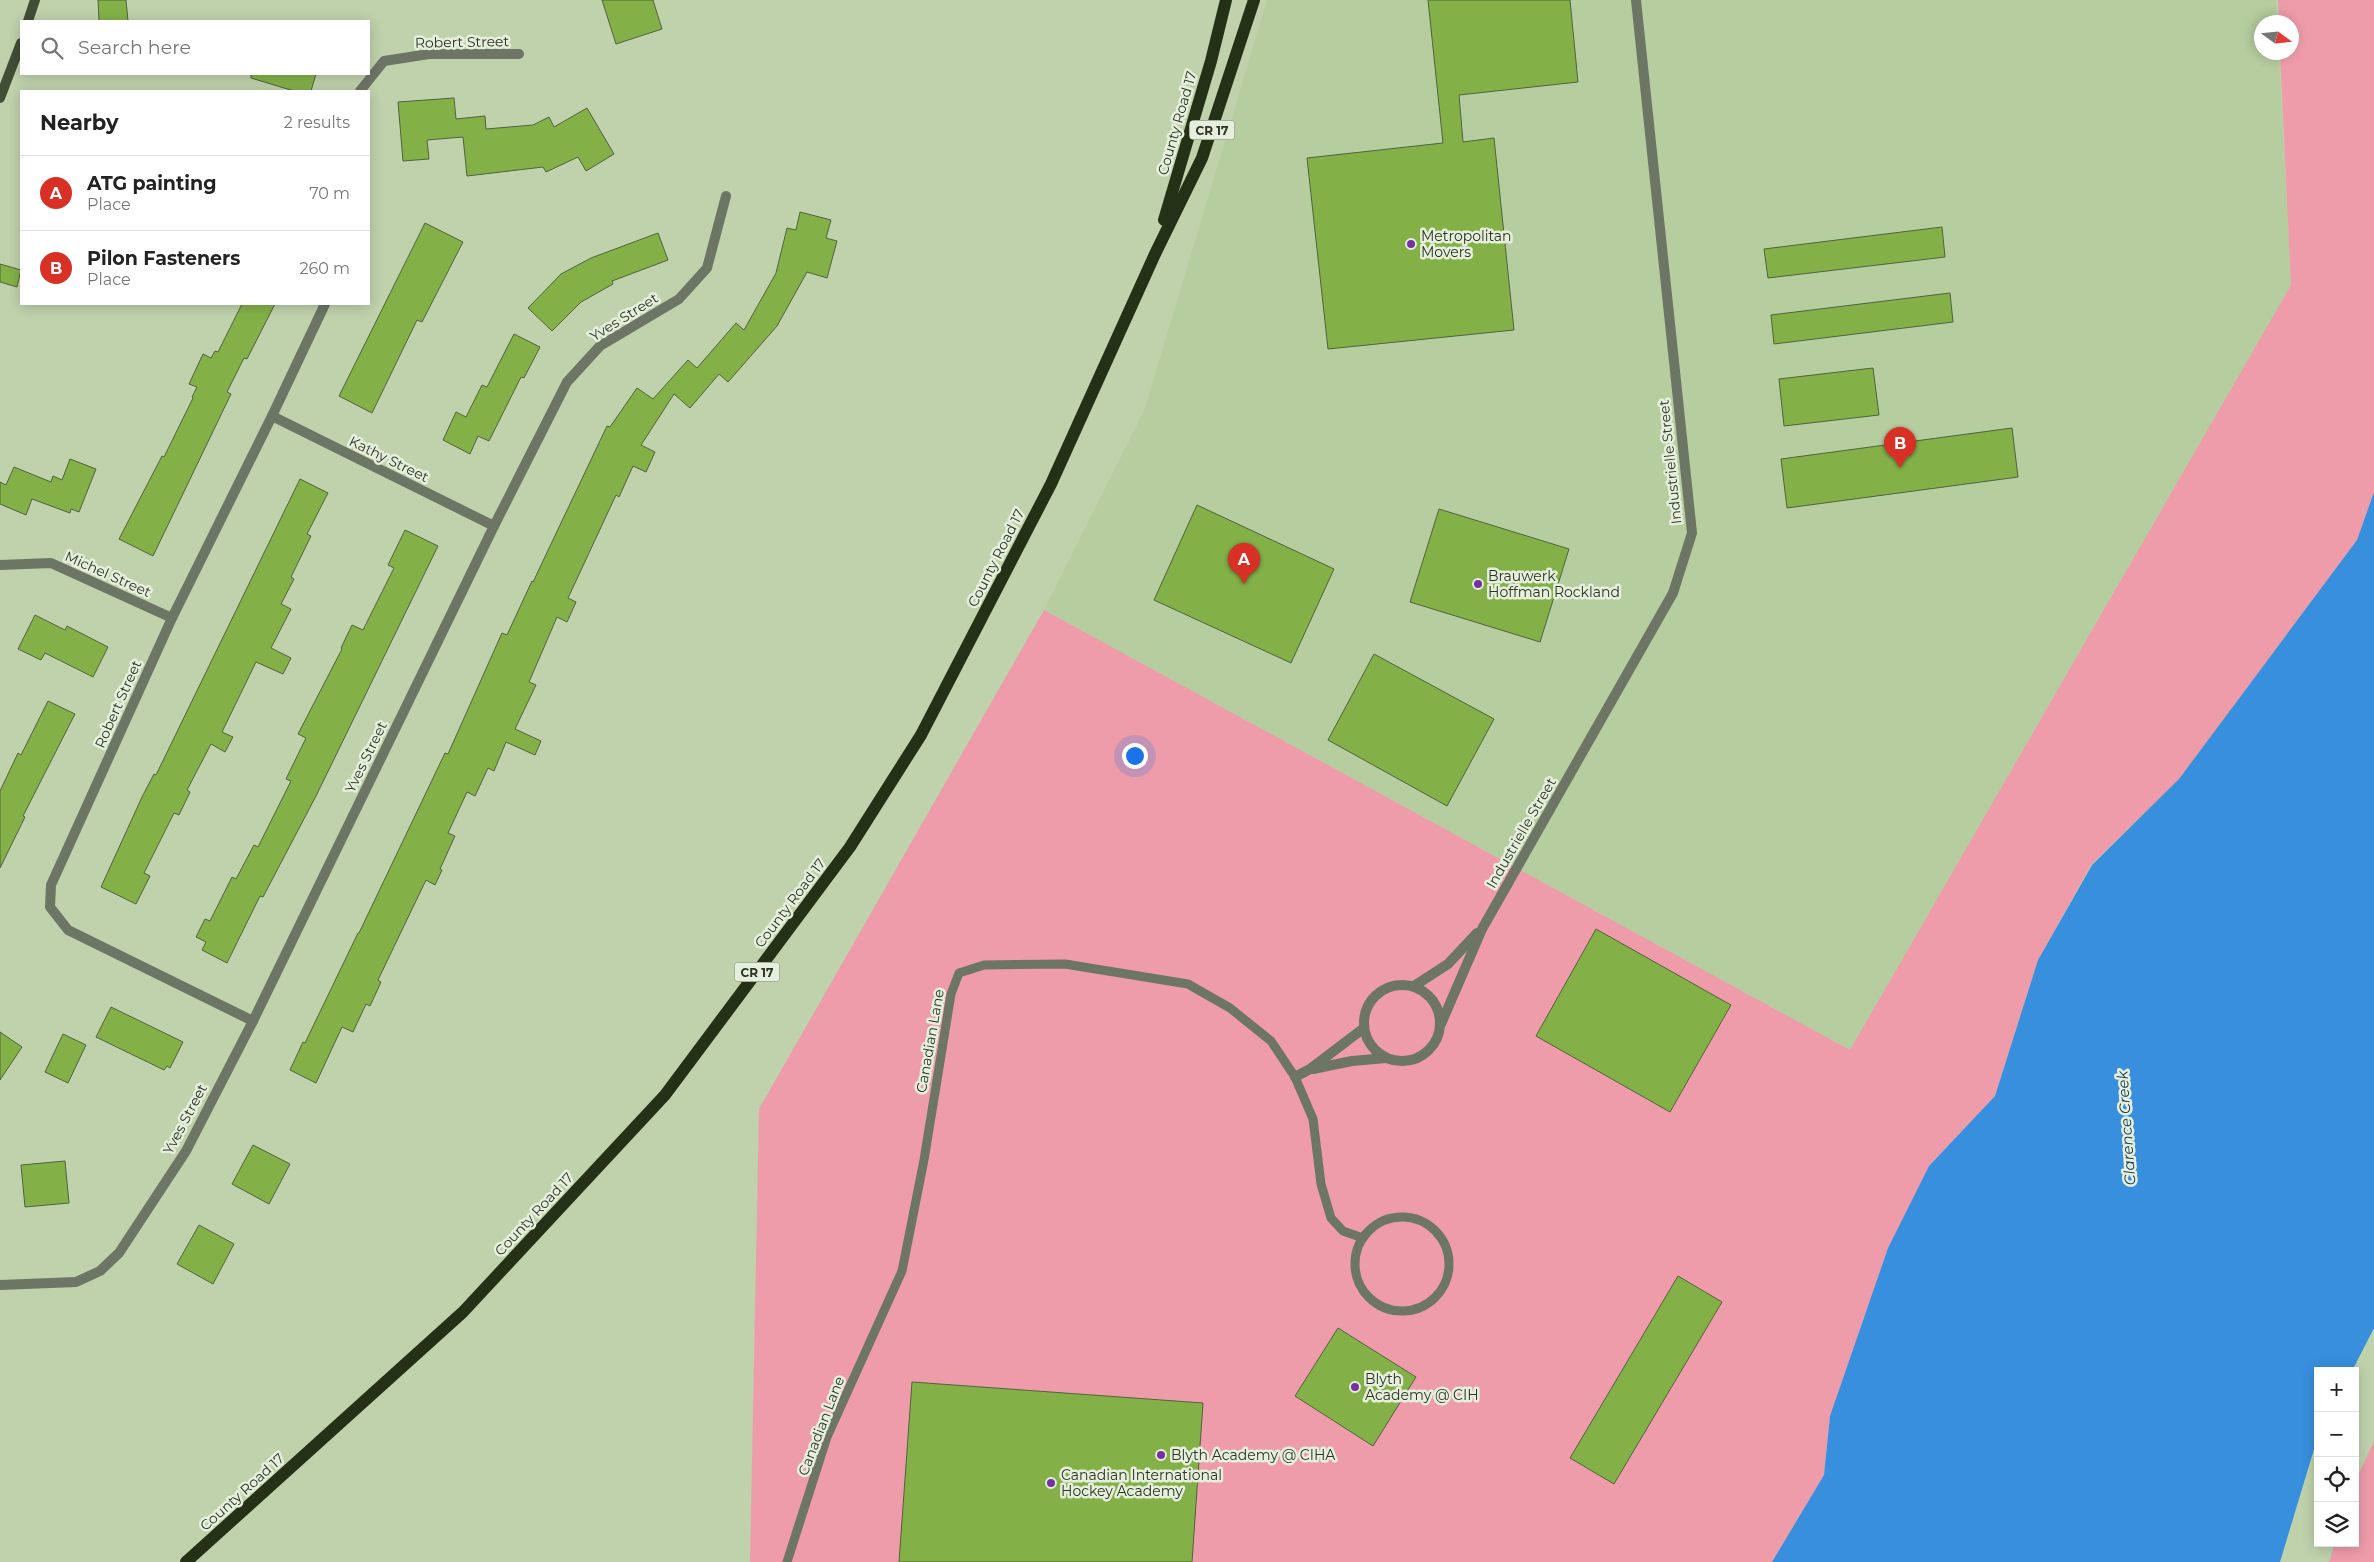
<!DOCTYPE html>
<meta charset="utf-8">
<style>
body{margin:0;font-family:Montserrat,sans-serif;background:#f2f2f2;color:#222}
.controls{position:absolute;right:15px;bottom:15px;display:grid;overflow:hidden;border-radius:0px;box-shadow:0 2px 12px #0003}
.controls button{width:45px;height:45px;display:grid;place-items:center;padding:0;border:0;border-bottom:1px solid #e0e0e0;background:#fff;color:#222;font:25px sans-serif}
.compass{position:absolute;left:2254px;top:15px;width:45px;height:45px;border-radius:50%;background:#fff;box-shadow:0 2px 12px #0003;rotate:105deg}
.you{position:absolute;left:1134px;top:755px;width:18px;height:18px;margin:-12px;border:4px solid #fff;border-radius:50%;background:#1a73e8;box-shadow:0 0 0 8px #1a73e833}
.badge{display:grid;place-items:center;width:32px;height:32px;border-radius:50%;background:#d93025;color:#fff;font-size:16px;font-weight:700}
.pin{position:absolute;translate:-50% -41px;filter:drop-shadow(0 1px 2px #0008)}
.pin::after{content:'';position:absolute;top:26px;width:18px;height:15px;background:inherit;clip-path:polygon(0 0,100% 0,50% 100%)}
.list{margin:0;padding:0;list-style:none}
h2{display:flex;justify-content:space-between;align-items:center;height:65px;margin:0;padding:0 20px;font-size:21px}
h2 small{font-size:16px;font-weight:400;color:#767676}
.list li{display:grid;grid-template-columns:32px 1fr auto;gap:15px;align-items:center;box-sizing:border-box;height:75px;padding:0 20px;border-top:1px solid #e0e0e0}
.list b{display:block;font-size:19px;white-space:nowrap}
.list p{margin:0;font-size:16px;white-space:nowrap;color:#767676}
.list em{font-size:16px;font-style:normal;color:#767676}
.icon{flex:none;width:28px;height:28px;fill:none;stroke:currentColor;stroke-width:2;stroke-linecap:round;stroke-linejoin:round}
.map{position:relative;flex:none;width:2374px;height:1562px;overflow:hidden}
.search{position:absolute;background:#fff;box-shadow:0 2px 12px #0003;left:20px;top:20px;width:350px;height:55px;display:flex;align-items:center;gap:12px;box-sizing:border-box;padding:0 18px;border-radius:0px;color:#767676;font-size:19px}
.panel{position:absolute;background:#fff;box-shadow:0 2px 12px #0003;left:20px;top:90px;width:350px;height:215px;border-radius:0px}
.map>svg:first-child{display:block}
.built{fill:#b6cd9f}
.green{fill:#ee9ca9}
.water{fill:#388fde}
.building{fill:#83b148;stroke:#51623f}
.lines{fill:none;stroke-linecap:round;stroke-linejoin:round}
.service{stroke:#6d7565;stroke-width:9}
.minor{stroke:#6d7565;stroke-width:10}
.secondary{stroke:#424d36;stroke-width:10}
.primary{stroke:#243116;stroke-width:12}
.poi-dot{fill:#7730a3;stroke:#e5efdc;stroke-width:2}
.labels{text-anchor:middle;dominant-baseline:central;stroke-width:5;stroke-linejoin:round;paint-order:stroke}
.shield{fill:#e5efdc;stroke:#646c5c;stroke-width:1}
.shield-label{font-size:12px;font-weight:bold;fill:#2c3425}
.street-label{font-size:14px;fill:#2c3425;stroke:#e5efdc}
.poi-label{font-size:14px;fill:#2c3425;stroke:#e5efdc;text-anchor:start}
.water-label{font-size:15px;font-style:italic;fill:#143757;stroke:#e5efdc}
</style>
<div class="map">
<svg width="2374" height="1562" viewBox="0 0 2374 1562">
<rect width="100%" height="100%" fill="#bfd2ac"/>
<!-- built -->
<path class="built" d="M1267 0H2276L2277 22H2262V52L2279 53 2291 285 1850 1050 1044 610 1144 411Z"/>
<!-- green -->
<g class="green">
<path d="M2278 0H2374V492L2357 540 2179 779 2091 865 2038 960 1995 1096 1929 1166 1888 1248 1830 1416 1824 1475 1772 1562H750L759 1109 1044 610 1850 1050 2291 285 2280 53 2292 52V22H2279Z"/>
<path d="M2374 1441V1562H2329L2335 1543H2355V1482Z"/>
</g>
<!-- water -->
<path class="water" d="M2374 492V1328L2352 1371H2318V1436L2280 1562H1772L1824 1475 1830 1416 1888 1248 1929 1166 1995 1096 2038 960 2092 865 2179 779 2357 540Z"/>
<!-- building -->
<g class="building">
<path d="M98 0H126L128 21H99Z"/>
<path d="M602 0H653L662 29 616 44Z"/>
<path d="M1428 0H1570L1578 82 1459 95 1463 142 1494 138 1514 330 1328 349 1307 158 1443 143Z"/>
<path d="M251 74H316L311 91H294L251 78Z"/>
<path d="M454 98 456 119 485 116 486 129 533 125 549 117 554 127 587 108 614 154 586 171 578 157 546 172 543 167 467 176 463 137 427 140 429 159 403 161 398 102Z"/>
<path d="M800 212 831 220 826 238 837 241 827 278 807 272 777 326 728 382 719 374 690 408 674 394 641 445 655 452 646 472 633 466 619 497 616 495 568 598 576 602 567 622 557 617 529 682 536 685 515 729 541 741 535 755 506 742 494 771 488 768 475 796 467 792 448 833 455 836 440 869 442 870 435 885 426 880 378 980 381 982 370 1006 366 1004 353 1032 342 1027 316 1083 290 1070 303 1042 305 1043 358 933H359L445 753 448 754 502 633 507 635 532 581 533 582 607 426 610 427 637 388 653 399 688 360 697 368 736 323 744 330 776 273 787 228 796 230Z"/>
<path d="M425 223 463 242 422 322 417 320 372 413 339 396Z"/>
<path d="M1942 227 1945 257 1768 278 1764 249Z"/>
<path d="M658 233 668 260 612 281 613 284 581 302 552 331 528 308 561 274 591 258Z"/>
<path d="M0 264 21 270 17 287 0 282Z"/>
<path d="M1950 293 1953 322 1774 344 1771 315Z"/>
<path d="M242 304H275L247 359 244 358 227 392 231 394 153 556 119 539 162 456 164 457 193 398 192 397 197 387 189 384 203 354 211 358 215 351 218 352Z"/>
<path d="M514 334 540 347 524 378 521 377 489 441 478 436 470 454 443 440 456 412 466 417 482 385 487 387Z"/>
<path d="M1873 368 1879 415 1784 426 1779 379Z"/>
<path d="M2012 428 2018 477 1787 508 1781 459Z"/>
<path d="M70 459 96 469 79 512 71 509 70 513 32 499 26 515 0 504V482L6 485 14 467 51 482 53 476 62 480Z"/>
<path d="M300 479 328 493 307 534 311 536 291 577 294 579 281 604 291 609 271 648 291 658 283 674 256 662 222 732 233 737 225 752 211 744 187 790 190 792 179 815 174 813 144 873 150 876 136 904 101 887 142 797 154 774 156 775Z"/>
<path d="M1197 505 1334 569 1291 663 1154 600Z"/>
<path d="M1439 509 1569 549 1540 642 1410 602Z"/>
<path d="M405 530 438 546 317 794 263 897 260 896 227 963 202 950 206 942 196 937 205 919 210 921 232 877 236 879 254 845 258 847 291 781 286 779 306 738 298 734 342 649 341 648 352 625 363 630 394 568 388 565Z"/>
<path d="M35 615 65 630 67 626 108 647 93 677 45 653 41 660 18 649Z"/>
<path d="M1374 654 1494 719 1447 806 1328 740Z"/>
<path d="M48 701 75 714 23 816 25 817 0 868V791L18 753 21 755Z"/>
<path d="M1596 929 1731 1005 1670 1112 1536 1036Z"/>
<path d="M111 1007 183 1042 170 1068 167 1066 164 1070 96 1037Z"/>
<path d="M0 1032 22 1047 0 1080Z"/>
<path d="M63 1034 86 1045 68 1083 45 1072Z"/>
<path d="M253 1145 290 1164 269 1204 232 1184Z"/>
<path d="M65 1161 69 1203 25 1207 21 1165Z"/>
<path d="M199 1225 234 1244 213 1284 177 1264Z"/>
<path d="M1678 1276 1722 1302 1614 1484 1570 1458Z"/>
<path d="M1338 1328 1416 1377 1373 1446 1295 1396Z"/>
<path d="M912 1382 1203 1403 1192 1562H899Z"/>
</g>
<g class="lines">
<!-- service -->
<g class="service">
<circle cx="1402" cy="1264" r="47"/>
<path d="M787 1562 827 1437 902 1271 924 1160 951 994 959 973 984 965 1065 964 1188 984 1230 1008 1271 1041 1295 1077 1313 1119 1321 1184 1331 1218 1343 1231 1363 1238"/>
</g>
<!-- minor -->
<g class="minor">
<path d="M360 91 384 61 429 54H519"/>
<path d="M272 416 494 526"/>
<path d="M0 565 51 563 172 618"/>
<circle cx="1402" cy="1023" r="38"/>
<path d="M1414 986 1448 964 1477 933"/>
<path d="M253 1021 68 930 50 907 51 885 172 618 272 416 325 304"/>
<path d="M1441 1024 1482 929 1673 593 1692 533 1636 0"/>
<path d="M1313 1069 1352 1061 1386 1058"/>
<path d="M1295 1077 1310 1069 1364 1028"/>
<path d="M0 1285 76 1282 100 1271 119 1253 186 1151 253 1021 494 526 567 382 600 346 679 299 707 268 726 196"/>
</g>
<!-- secondary -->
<g class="secondary">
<path d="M28 21 35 0"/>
<path d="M0 98 21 43"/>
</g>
<!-- primary -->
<g class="primary">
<path d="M1164 220 1211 61 1226 0"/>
<path d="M186 1562 463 1312 665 1095 850 847 921 735 1051 484 1155 254 1202 158 1254 0"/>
</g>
</g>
<!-- markers -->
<g class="poi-dot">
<circle cx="1411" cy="244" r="5"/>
<circle cx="1478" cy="584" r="5"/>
<circle cx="1355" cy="1387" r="5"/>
<circle cx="1161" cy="1455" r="5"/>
<circle cx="1051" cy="1483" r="5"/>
</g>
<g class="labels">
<!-- shield labels -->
<g class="shield">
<rect x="1189.5" y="120.5" width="45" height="19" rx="4"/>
<rect x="734.5" y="962.5" width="45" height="19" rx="4"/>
</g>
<g class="shield-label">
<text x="1212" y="130">CR 17</text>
<text x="757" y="972">CR 17</text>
</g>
<!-- street labels -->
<g class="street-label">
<text transform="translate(462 42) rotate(-1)">Robert Street</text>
<text transform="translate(1177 123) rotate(-74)">County Road 17</text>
<text transform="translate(624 317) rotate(-32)">Yves Street</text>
<text transform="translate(389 459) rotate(26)">Kathy Street</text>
<text transform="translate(1670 462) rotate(-96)">Industrielle Street</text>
<text transform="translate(996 558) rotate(-63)">County Road 17</text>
<text transform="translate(108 574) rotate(24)">Michel Street</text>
<text transform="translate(118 704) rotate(-66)">Robert Street</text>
<text transform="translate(366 757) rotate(-64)">Yves Street</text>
<text transform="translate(1521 833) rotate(-60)">Industrielle Street</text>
<text transform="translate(790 903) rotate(-53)">County Road 17</text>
<text transform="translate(930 1041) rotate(-80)">Canadian Lane</text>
<text transform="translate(185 1119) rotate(-62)">Yves Street</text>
<text transform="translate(534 1214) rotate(-47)">County Road 17</text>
<text transform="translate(821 1426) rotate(-69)">Canadian Lane</text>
<text transform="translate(242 1492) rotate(-42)">County Road 17</text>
</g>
<!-- poi labels -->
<g class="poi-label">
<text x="1421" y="236">Metropolitan<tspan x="1421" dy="16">Movers</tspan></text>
<text x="1488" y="576">Brauwerk<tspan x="1488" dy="16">Hoffman Rockland</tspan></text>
<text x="1365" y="1379">Blyth<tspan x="1365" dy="16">Academy @ CIH</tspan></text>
<text x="1171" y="1455">Blyth Academy @ CIHA</text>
<text x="1061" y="1475">Canadian International<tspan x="1061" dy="16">Hockey Academy</tspan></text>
</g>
<!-- water labels -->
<g class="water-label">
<text transform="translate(2126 1128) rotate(-94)">Clarence Creek</text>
</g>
</g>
</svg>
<div class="controls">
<button>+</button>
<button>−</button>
<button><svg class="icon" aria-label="locate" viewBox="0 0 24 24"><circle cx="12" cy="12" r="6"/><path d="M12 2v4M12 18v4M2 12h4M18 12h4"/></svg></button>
<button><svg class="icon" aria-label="layers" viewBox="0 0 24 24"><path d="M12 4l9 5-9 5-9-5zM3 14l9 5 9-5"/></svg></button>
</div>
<svg class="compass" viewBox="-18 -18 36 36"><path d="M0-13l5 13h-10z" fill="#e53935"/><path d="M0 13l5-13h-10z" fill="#767676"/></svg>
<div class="you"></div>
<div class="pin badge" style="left:1244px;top:584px">A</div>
<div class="pin badge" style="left:1900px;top:468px">B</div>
<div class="search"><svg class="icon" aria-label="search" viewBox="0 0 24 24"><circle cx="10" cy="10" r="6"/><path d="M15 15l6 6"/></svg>Search here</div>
<section class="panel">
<h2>Nearby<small>2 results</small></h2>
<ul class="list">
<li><span class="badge">A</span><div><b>ATG painting</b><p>Place</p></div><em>70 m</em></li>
<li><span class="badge">B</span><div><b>Pilon Fasteners</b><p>Place</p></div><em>260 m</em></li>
</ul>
</section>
</div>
